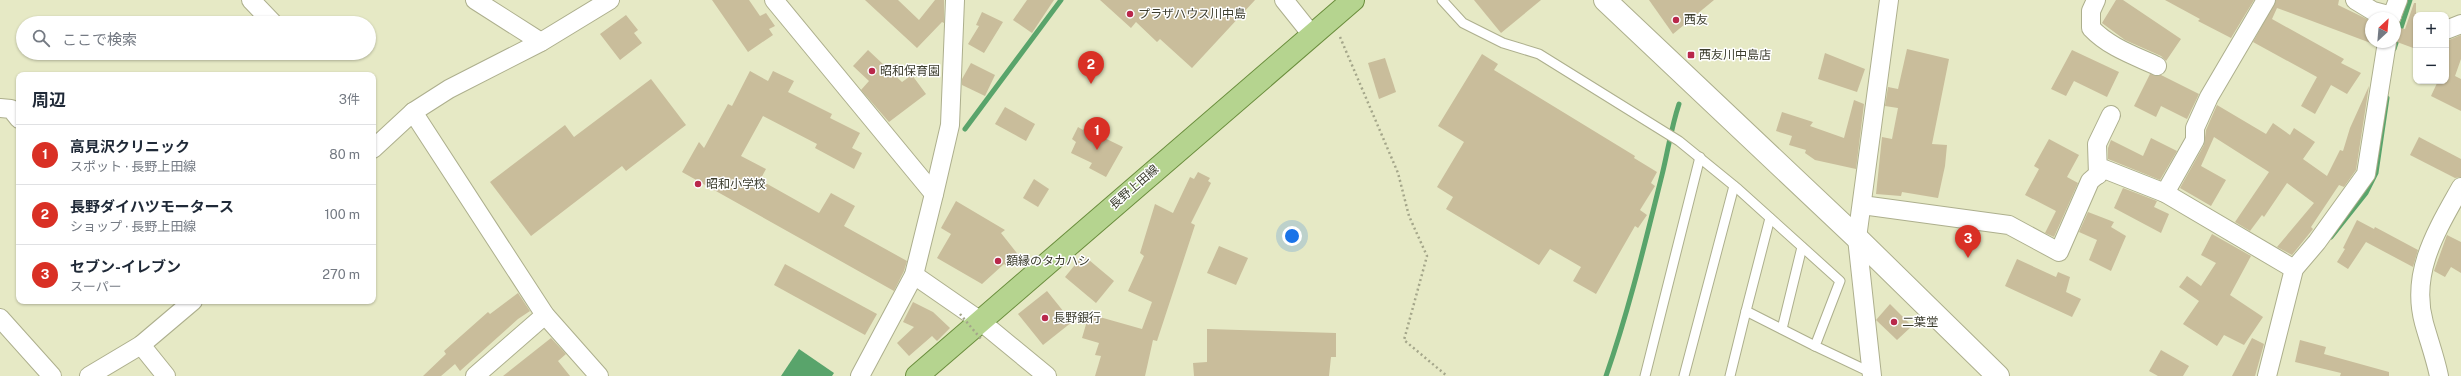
<!DOCTYPE html>
<html lang="ja">
<meta charset="utf-8">
<style>
body{margin:0;font-family:"Public Sans","Noto Sans JP",sans-serif;background:#f6f6f7;color:#1f2937}
.controls{position:absolute;right:12px;top:12px;display:grid;overflow:hidden;border-radius:8px;box-shadow:0 1px 3px #0004}
.controls button{width:36px;height:36px;display:grid;place-items:center;padding:0;border:0;border-bottom:1px solid #e0e1e3;background:#fff;color:#1f2937;font:20px sans-serif}
.compass{position:absolute;left:2365px;top:12px;width:36px;height:36px;border-radius:50%;background:#fff;box-shadow:0 1px 3px #0004;rotate:26deg}
.you{position:absolute;left:1292px;top:236px;width:14px;height:14px;margin:-10px;border:3px solid #fff;border-radius:50%;background:#1a73e8;box-shadow:0 0 0 6px #1a73e833}
.badge{display:grid;place-items:center;width:26px;height:26px;border-radius:50%;background:#d93025;color:#fff;font-size:13px;font-weight:700}
.pin{position:absolute;translate:-50% -33px;filter:drop-shadow(0 1px 2px #0008)}
.pin::after{content:'';position:absolute;top:21px;width:14px;height:12px;background:inherit;clip-path:polygon(0 0,100% 0,50% 100%)}
.list{margin:0;padding:0;list-style:none}
h2{display:flex;justify-content:space-between;align-items:center;height:52px;margin:0;padding:0 16px;font-size:17px}
h2 small{font-size:13px;font-weight:400;color:#747a83}
.list li{display:grid;grid-template-columns:26px 1fr auto;gap:12px;align-items:center;box-sizing:border-box;height:60px;padding:0 16px;border-top:1px solid #e0e1e3}
.list b{display:block;font-size:15px;white-space:nowrap}
.list p{margin:0;font-size:13px;white-space:nowrap;color:#747a83}
.list em{font-size:13px;font-style:normal;color:#747a83}
.icon{flex:none;width:22px;height:22px;fill:none;stroke:currentColor;stroke-width:2;stroke-linecap:round;stroke-linejoin:round}
.map{position:relative;flex:none;width:2461px;height:376px;overflow:hidden}
.search{position:absolute;background:#fff;box-shadow:0 1px 3px #0004;left:16px;top:16px;width:360px;height:44px;display:flex;align-items:center;gap:10px;box-sizing:border-box;padding:0 14px;border-radius:22px;color:#747a83;font-size:15px}
.panel{position:absolute;background:#fff;box-shadow:0 1px 3px #0004;left:16px;top:72px;width:360px;height:232px;border-radius:8px}
.map>svg:first-child{display:block}
.water{fill:#59a46b}
.lines{fill:none;stroke-linecap:round;stroke-linejoin:round}
.stream{stroke:#59a46b;stroke-width:5}
.building{fill:#c9bd9b}
.service-casing{stroke:#adaf8d;stroke-width:11}
.minor-casing{stroke:#adaf8d;stroke-width:20}
.tertiary-casing{stroke:#adaf8d;stroke-width:24}
.primary-casing{stroke:#6a8d3c;stroke-width:24}
.path{stroke:#a4a68a;stroke-width:2.5;stroke-dasharray:2 3;stroke-linecap:butt}
.service{stroke:#fff;stroke-width:9}
.minor{stroke:#fff;stroke-width:18}
.tertiary{stroke:#fff;stroke-width:22}
.primary{stroke:#b5d48f;stroke-width:22}
.path-bridge{stroke:#a4a68a;stroke-width:2.5;stroke-dasharray:2 3;stroke-linecap:butt}
.poi-dot{fill:#b9284b;stroke:#fff;stroke-width:1.5}
.labels{text-anchor:middle;dominant-baseline:central;stroke-width:3;stroke-linejoin:round;paint-order:stroke}
.poi-label{font-size:12px;fill:#3c3d2e;stroke:#fff;text-anchor:start}
.street-label{font-size:12px;fill:#3c3d2e;stroke:#fff}
</style>
<div class="map">
<svg width="2461" height="376" viewBox="0 0 2461 376">
<rect width="100%" height="100%" fill="#e6e9c5"/>
<!-- water -->
<path class="water" d="M799 349 834 373 832 376H781Z"/>
<g class="lines">
<!-- stream -->
<g class="stream">
<path d="M2394 49 2410 0"/>
<path d="M965 129 1061 0"/>
<path d="M2331 237 2366 193 2376 173 2387 98"/>
<path d="M1606 376C1629 310 1645 243 1662 175 1668 151 1671 128 1679 104"/>
</g>
</g>
<!-- building -->
<g class="building">
<path d="M712 0H749L760 16 766 13 775 26 769 29 773 35 748 52Z"/>
<path d="M865 0H898L919 20 935 0H944V23L942 22 917 48Z"/>
<path d="M1027 0H1054L1032 33 1013 20Z"/>
<path d="M1100 0H1255L1192 68 1160 39 1157 42 1136 22 1131 28Z"/>
<path d="M1474 0H1541L1501 33Z"/>
<path d="M1649 0H1714L1673 34Z"/>
<path d="M2116 0H2123L2181 39 2166 61 2161 56 2125 40 2102 23Z"/>
<path d="M2165 0H2254L2231 38 2198 21 2200 19Z"/>
<path d="M2276 0H2339L2338 5 2371 21V42H2376V45L2277 8 2272 19 2344 59 2341 63 2361 73 2347 94 2331 85 2315 114 2301 106 2317 77 2253 42Z"/>
<path d="M2414 3H2416V49L2397 42 2395 36V27L2405 29Z"/>
<path d="M982 12 1003 22 984 53 968 44 979 26 976 25Z"/>
<path d="M626 15 638 30 634 33 642 43 620 60 600 34Z"/>
<path d="M2461 35V59L2455 76 2461 79V111L2431 96 2438 81H2446V48L2449 40Z"/>
<path d="M1907 49 1949 59 1932 144 1947 145 1945 166 1938 198 1902 192 1901 196 1876 194 1882 137 1892 139 1898 108 1885 106 1888 87 1898 89Z"/>
<path d="M868 50 902 82 912 75 926 94 889 122 861 90 869 81 853 66Z"/>
<path d="M2072 50 2119 72 2107 97 2074 81 2066 96 2051 89Z"/>
<path d="M1825 53 1865 69 1857 92 1818 79Z"/>
<path d="M1482 54 1498 64 1494 70 1635 156 1634 158 1657 172 1651 183 1655 186 1640 210 1647 215 1638 228 1635 226 1596 294 1573 281 1581 267 1550 249 1539 265 1446 209 1453 197 1437 187 1464 142 1438 126Z"/>
<path d="M1385 58 1396 92 1379 99 1368 63Z"/>
<path d="M971 63 995 75 985 96 962 85V79Z"/>
<path d="M750 71 768 81 773 71 794 81 788 92 832 114 830 118 860 133 852 148 862 153 854 169 815 148 817 144 763 116 741 156 766 169 760 180 819 213 831 193 855 206 844 226 907 261 904 271 894 291 682 172 699 142 704 148 728 104 732 106Z"/>
<path d="M2150 74 2161 75 2199 94 2187 119 2161 106 2156 117 2134 106Z"/>
<path d="M651 79 686 125 626 171 622 166 531 236 490 182 565 125 574 137Z"/>
<path d="M2369 86 2356 170 2344 187 2339 185 2311 227 2313 229 2292 255 2277 247 2314 203 2287 183 2264 217 2262 215 2250 231 2235 222 2269 172 2214 137 2201 166 2226 180 2211 206 2180 188 2204 145 2206 130 2217 105 2266 134 2273 123 2290 135 2294 128 2315 142 2303 159 2327 176 2340 150 2343 151 2350 128Z"/>
<path d="M1854 100 1864 104 1856 169 1815 160 1805 153 1806 150 1789 145 1792 136 1776 131 1782 112 1813 122 1810 126 1844 138Z"/>
<path d="M1005 107 1035 124 1026 141 995 124Z"/>
<path d="M1078 127 1083 130 1084 128 1123 147 1106 177 1089 168 1092 163 1071 153 1076 142 1072 139Z"/>
<path d="M2419 137 2461 159V177L2455 178 2410 155Z"/>
<path d="M2151 138 2177 151 2160 180 2108 159V148L2111 140 2143 156Z"/>
<path d="M2049 139 2079 155 2067 177 2078 183 2054 237 2045 233 2056 211 2025 195 2039 169 2034 166Z"/>
<path d="M1198 172 1210 178 1208 181 1211 183 1191 223 1195 225 1157 341 1153 340 1145 376H1095L1101 356 1095 355 1099 343 1082 338 1089 314 1142 329 1152 302 1128 291 1144 256 1140 253 1155 204 1173 213 1190 177 1194 179Z"/>
<path d="M1034 179 1049 189 1038 207 1023 198Z"/>
<path d="M2123 188 2157 201 2154 207 2169 214 2161 233 2114 208Z"/>
<path d="M956 201 1005 230 1001 233 1020 257 1007 266 1004 264 982 284 937 258 951 234 941 228Z"/>
<path d="M2088 212 2114 222 2111 227 2126 236 2111 271 2089 260 2097 240 2079 232Z"/>
<path d="M2357 220 2374 229 2375 227 2418 250 2413 267 2366 242 2348 269 2337 262 2345 249 2343 248Z"/>
<path d="M2212 234 2251 256 2230 295 2263 317 2244 345 2224 335 2217 346 2183 324 2199 301 2179 287 2187 276 2201 286 2216 263 2201 255Z"/>
<path d="M2447 235 2461 242V273L2451 267 2445 277 2434 271Z"/>
<path d="M1219 246 1248 258 1236 285 1207 273Z"/>
<path d="M1083 255 1114 281 1096 303 1065 277Z"/>
<path d="M2017 259 2056 277 2058 272 2070 277 2066 292 2081 299 2072 317 2005 286Z"/>
<path d="M785 264 877 314 865 335 774 285Z"/>
<path d="M1047 291 1072 322 1043 345 1018 314Z"/>
<path d="M518 293 530 311 518 319 460 371 455 364 441 376H423L446 354 444 351 488 312 490 314Z"/>
<path d="M913 302 933 312 950 328 937 341 932 336 909 356 897 343 914 327 903 322Z"/>
<path d="M1890 304 1912 326 1897 340 1876 320Z"/>
<path d="M1207 329 1336 333V357H1331L1329 376H1194L1193 363 1207 362Z"/>
<path d="M551 338 566 354 558 361 570 376H503Z"/>
<path d="M2252 338 2264 344 2255 376H2232Z"/>
<path d="M2300 340 2326 347 2324 354 2389 372V376H2340L2341 373 2295 362Z"/>
<path d="M2161 350 2189 366 2183 376H2158L2149 371Z"/>
</g>
<g class="lines">
<!-- service casing -->
<g class="service-casing">
<g id="service">
<path d="M1442 0 1463 23 1503 43 1539 54 1679 141 1738 189 1840 281 1815 346 1872 373"/>
<path d="M1770 218 1746 311 1815 346"/>
<path d="M1782 329 1802 247"/>
<path d="M1645 376 1700 157"/>
<path d="M1684 376 1734 186"/>
<path d="M1730 376 1746 311"/>
</g>
</g>
<!-- minor casing -->
<g class="minor-casing">
<g id="minor">
<path d="M251 0 273 23"/>
<path d="M475 0 541 42"/>
<path d="M774 0 934 194"/>
<path d="M1284 0 1312 35"/>
<path d="M2096 0 2091 11V28C2109 47 2133 55 2157 66"/>
<path d="M2355 0 2373 11 2392 16"/>
<path d="M2391 18 2398 0"/>
<path d="M2446 30 2461 24"/>
<path d="M0 108 11 109 19 119"/>
<path d="M413 112 545 315 599 376"/>
<path d="M373 149 413 112 449 89 541 42 610 0"/>
<path d="M2098 175 2097 144 2111 115"/>
<path d="M2165 193 2195 140V128L2209 97 2266 0"/>
<path d="M1862 205 2009 225 2059 252 2090 181 2104 169 2165 193 2294 269"/>
<path d="M914 275 979 320 1047 376"/>
<path d="M0 318 52 376"/>
<path d="M141 345 166 376"/>
<path d="M89 376 141 345 193 301"/>
<path d="M475 376 545 315"/>
<path d="M860 376 914 275 934 194 950 125 955 0"/>
<path d="M1872 376 1857 238 1889 0"/>
<path d="M2267 376 2294 269 2317 242 2366 174 2387 42"/>
<path d="M2439 376C2435 357 2429 341 2424 323 2410 272 2437 230 2461 187"/>
</g>
</g>
<!-- tertiary casing -->
<g class="tertiary-casing">
<path id="tertiary" d="M1605 0 1857 238 1998 376"/>
</g>
<!-- primary casing -->
<g class="primary-casing">
<path id="primary" d="M917 376 1353 0"/>
</g>
<!-- path -->
<path class="path" d="M1340 37 1398 173 1409 216 1427 256 1404 340 1447 376"/>
<!-- service -->
<use href="#service" class="service"/>
<!-- minor -->
<use href="#minor" class="minor"/>
<!-- tertiary -->
<use href="#tertiary" class="tertiary"/>
<!-- primary -->
<use href="#primary" class="primary"/>
<!-- path-bridge -->
<path class="path-bridge" d="M960 314 981 339"/>
</g>
<!-- markers -->
<g class="poi-dot">
<circle cx="1130" cy="14" r="4"/>
<circle cx="1676" cy="20" r="4"/>
<rect x="1687" y="51" width="8" height="8" rx="2"/>
<circle cx="872" cy="71" r="4"/>
<circle cx="698" cy="184" r="4"/>
<circle cx="998" cy="261" r="4"/>
<circle cx="1045" cy="318" r="4"/>
<circle cx="1894" cy="322" r="4"/>
</g>
<g class="labels">
<!-- poi labels -->
<g class="poi-label">
<text x="1138" y="14">プラザハウス川中島</text>
<text x="1684" y="20">西友</text>
<text x="1699" y="55">西友川中島店</text>
<text x="880" y="71">昭和保育園</text>
<text x="706" y="184">昭和小学校</text>
<text x="1006" y="261">額縁のタカハシ</text>
<text x="1053" y="318">長野銀行</text>
<text x="1902" y="322">二葉堂</text>
</g>
<!-- street labels -->
<g class="street-label">
<text transform="translate(1134 187) rotate(-41)">長野上田線</text>
</g>
</g>
</svg>
<div class="controls">
<button>+</button>
<button>−</button>
</div>
<svg class="compass" viewBox="-18 -18 36 36"><path d="M0-13l5 13h-10z" fill="#e53935"/><path d="M0 13l5-13h-10z" fill="#747a83"/></svg>
<div class="you"></div>
<div class="pin badge" style="left:1097px;top:150px">1</div>
<div class="pin badge" style="left:1091px;top:84px">2</div>
<div class="pin badge" style="left:1968px;top:258px">3</div>
<div class="search"><svg class="icon" aria-label="search" viewBox="0 0 24 24"><circle cx="10" cy="10" r="6"/><path d="M15 15l6 6"/></svg>ここで検索</div>
<section class="panel">
<h2>周辺<small>3件</small></h2>
<ul class="list">
<li><span class="badge">1</span><div><b>高見沢クリニック</b><p>スポット · 長野上田線</p></div><em>80 m</em></li>
<li><span class="badge">2</span><div><b>長野ダイハツモータース</b><p>ショップ · 長野上田線</p></div><em>100 m</em></li>
<li><span class="badge">3</span><div><b>セブン-イレブン</b><p>スーパー</p></div><em>270 m</em></li>
</ul>
</section>
</div>
